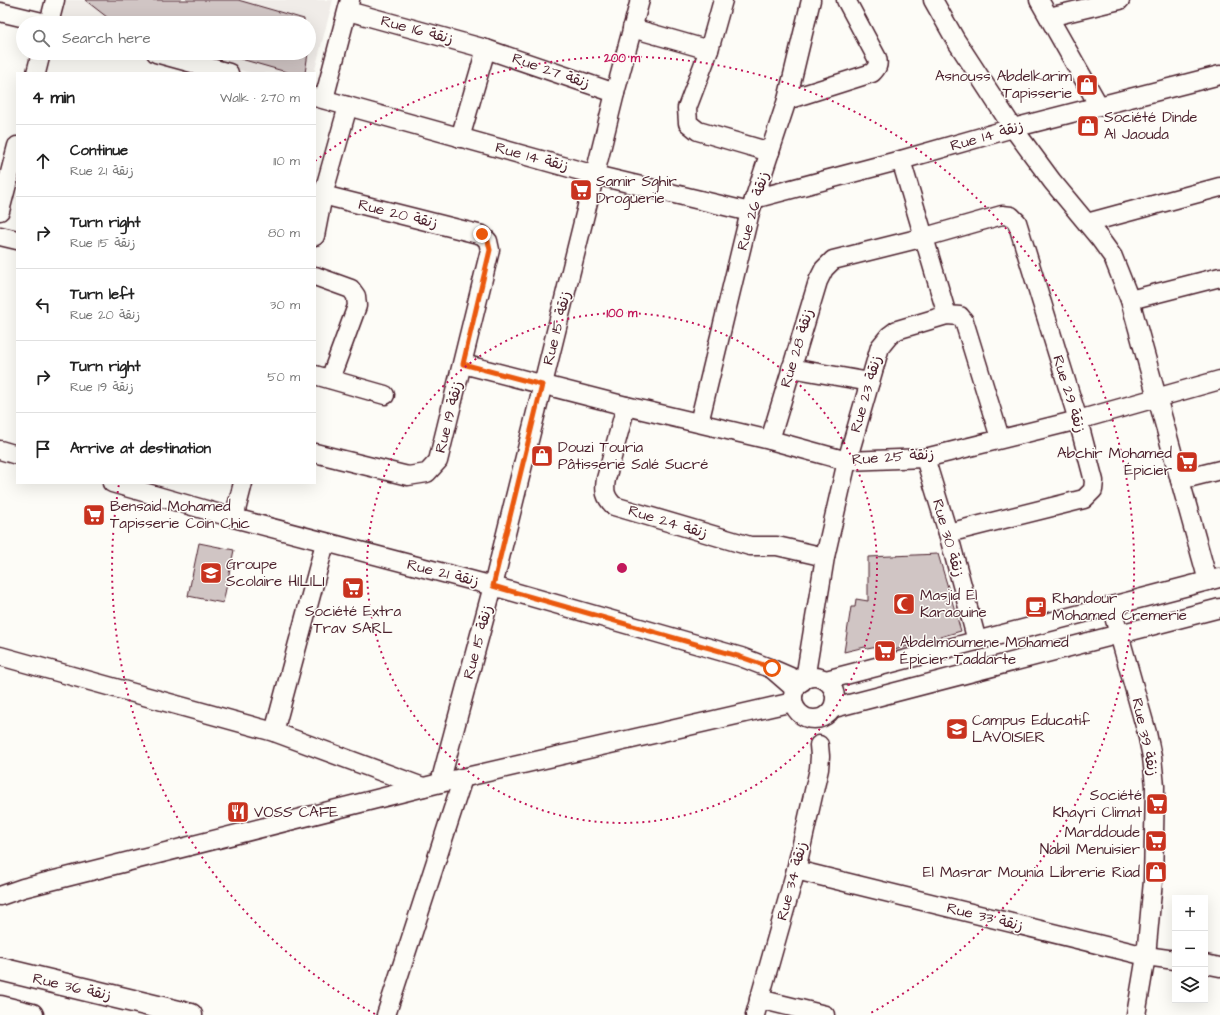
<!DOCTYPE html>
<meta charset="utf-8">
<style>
body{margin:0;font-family:"Architects Daughter","Playpen Sans Arabic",sans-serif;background:#f6f6f6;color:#222}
.controls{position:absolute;right:12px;bottom:12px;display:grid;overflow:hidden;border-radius:0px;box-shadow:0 4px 16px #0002}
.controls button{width:36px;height:36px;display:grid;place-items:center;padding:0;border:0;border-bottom:1px solid #e0e0e0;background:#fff;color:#222;font:20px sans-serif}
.stop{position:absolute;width:12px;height:12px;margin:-9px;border:3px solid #ea580c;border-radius:50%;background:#fff}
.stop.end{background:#ea580c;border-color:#fff;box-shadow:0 1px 4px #0008}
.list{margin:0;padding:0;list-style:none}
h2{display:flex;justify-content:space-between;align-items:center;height:52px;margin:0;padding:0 16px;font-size:17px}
h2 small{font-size:13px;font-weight:400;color:#767676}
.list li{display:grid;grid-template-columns:26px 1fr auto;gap:12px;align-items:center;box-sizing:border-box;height:72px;padding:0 16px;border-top:1px solid #e0e0e0}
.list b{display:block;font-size:15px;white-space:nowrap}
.list p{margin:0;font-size:13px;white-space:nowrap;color:#767676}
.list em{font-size:13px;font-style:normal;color:#767676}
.icon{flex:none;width:22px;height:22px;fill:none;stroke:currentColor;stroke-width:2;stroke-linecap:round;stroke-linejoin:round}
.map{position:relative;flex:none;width:1220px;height:1015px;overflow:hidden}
.search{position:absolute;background:#fff;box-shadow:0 4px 16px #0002;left:16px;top:16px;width:300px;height:44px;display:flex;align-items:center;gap:10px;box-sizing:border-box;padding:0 14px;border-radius:22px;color:#767676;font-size:15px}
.panel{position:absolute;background:#fff;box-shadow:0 4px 16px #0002;left:16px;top:72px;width:300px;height:412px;border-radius:0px}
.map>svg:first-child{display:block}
.built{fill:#f0ece8}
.building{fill:#d0c5c4;stroke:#4a1f2b}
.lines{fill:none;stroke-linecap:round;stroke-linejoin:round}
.street-casing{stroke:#4a1f2b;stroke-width:21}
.secondary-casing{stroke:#4a1f2b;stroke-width:25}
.street{stroke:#fdfcf7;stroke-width:18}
.secondary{stroke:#fdfcf7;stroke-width:22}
.route{stroke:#ea580c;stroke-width:5}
.ring{fill:none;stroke:#c2185b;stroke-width:2;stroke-dasharray:2 4}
.labels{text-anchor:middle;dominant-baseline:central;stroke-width:3;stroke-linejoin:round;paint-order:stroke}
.street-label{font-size:15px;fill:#4a1f2b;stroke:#fdfcf7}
.poi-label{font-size:15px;fill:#4a1f2b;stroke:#fdfcf7;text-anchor:start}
.centre{fill:#c2185b;stroke:#fdfcf7;stroke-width:2}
.ring-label{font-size:12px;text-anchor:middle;font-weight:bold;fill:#c2185b;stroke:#fdfcf7;stroke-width:3;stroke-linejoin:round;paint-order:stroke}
</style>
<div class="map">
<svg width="1220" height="1015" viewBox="0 0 1220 1015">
<rect width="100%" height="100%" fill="#fdfcf7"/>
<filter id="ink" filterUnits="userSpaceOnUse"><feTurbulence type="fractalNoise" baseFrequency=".025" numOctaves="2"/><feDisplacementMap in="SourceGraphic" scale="8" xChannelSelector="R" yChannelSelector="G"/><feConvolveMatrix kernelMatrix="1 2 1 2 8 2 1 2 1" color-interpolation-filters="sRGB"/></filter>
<g filter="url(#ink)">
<!-- built -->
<path class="built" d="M62 0H333L314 73H251L174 53H309V23H58Z"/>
<!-- building -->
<g class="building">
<path d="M85 0H238L304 19V23H118L112 21Z"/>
<path d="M235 53H308L305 73H290L234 57Z"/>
<path d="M199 543 234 550 223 603 188 596Z"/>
<path d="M938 554 961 631 887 652 883 646 867 649 865 647 844 652 851 607H855L856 599 868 601V557Z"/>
</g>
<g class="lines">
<!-- street casing -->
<g class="street-casing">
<g id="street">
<path d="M723 0 709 50 687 108 688 123 698 131 770 152"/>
<path d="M933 0 955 39 1013 128 1052 181 1100 239 1113 257 1130 300 1208 581"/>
<path d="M1039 0 1099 106"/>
<path d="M348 11 486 49 615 93"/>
<path d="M0 12 46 23"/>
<path d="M1049 17 1120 0"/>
<path d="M49 23 55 0"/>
<path d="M632 28 709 50"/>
<path d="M156 53 229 73"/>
<path d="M36 73 41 53"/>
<path d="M315 97 595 175 750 212"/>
<path d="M324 99 350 0"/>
<path d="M787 100 872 73C877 68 879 65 877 58L846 0"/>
<path d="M460 138 486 49"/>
<path d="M901 160 947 315"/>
<path d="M315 193 482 235 488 241 490 250 438 461 427 473 408 476 315 453"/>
<path d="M754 199 901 160 1013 128 1220 75"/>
<path d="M0 211 17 146"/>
<path d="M1087 223 1220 187"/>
<path d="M0 236 17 240"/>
<path d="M315 236 323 195 348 106"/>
<path d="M315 276 351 289 356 296 357 306 330 379"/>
<path d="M1130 300 1220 277"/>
<path d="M463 364 626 406 770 440 847 461 925 458 1078 420 1220 380"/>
<path d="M791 368 870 382"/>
<path d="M315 375 385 395"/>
<path d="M626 406 606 479C604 491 605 497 614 506L750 546H777L825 557"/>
<path d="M699 423 750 212 787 100 811 0"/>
<path d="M770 440 818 281 824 269 833 260 925 237 1002 215 1011 216 1017 222 1078 420 1094 481 1093 490 1084 499 948 533"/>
<path d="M0 450 17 455"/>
<path d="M925 458 948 533 977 641"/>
<path d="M1180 480 1220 470"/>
<path d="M112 483 234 518 493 586 741 657 772 669"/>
<path d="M234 518 243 483"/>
<path d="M1111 606 1147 733 1152 757 1155 786 1153 881 1146 956 1136 1015"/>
<path d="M0 656 274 732 423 787"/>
<circle cx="814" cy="698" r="21"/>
<path d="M805 679 825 557 847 461 880 347 889 336 897 330 947 315 960 316 964 321 1000 438"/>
<path d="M826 680 1219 578"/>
<path d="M795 689 772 669 802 682"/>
<path d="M834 708 1220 608"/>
<path d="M274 732 325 543"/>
<path d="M440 783 493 586 615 93 640 0"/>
<path d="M796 870 1146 956 1175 960"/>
<path d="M0 896 23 888 440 783 793 702"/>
<path d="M1205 964 1220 967"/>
<path d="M759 999 825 1015"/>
<path d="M386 1015 463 778"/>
<path d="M755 1015 796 870 819 769 820 756 819 745"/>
</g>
</g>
<!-- secondary casing -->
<g class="secondary-casing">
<g id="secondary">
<path d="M0 969 191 1015"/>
<path d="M0 1007 32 1015"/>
</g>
</g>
<!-- street -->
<use href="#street" class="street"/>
<!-- secondary -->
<use href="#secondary" class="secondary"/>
</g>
</g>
<g class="lines" filter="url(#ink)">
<!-- route -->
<path class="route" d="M482 234 488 241 490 250 463 364 542 385 493 586 741 657 772 668"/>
</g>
<!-- distance rings -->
<g class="ring">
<circle cx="622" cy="568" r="255"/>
<path d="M375 1014A510 510 0 0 1 119 484M315 161A510 510 0 1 1 869 1014"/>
</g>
<!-- icons -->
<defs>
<g id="shop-square" transform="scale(1.15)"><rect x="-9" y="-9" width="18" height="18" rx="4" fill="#c8321e" stroke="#fdfcf7"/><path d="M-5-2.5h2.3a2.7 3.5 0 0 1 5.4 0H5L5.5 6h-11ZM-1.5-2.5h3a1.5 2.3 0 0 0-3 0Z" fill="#fff"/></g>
<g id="supermarket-square" transform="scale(1.15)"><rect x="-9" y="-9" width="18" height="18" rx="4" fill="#c8321e" stroke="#fdfcf7"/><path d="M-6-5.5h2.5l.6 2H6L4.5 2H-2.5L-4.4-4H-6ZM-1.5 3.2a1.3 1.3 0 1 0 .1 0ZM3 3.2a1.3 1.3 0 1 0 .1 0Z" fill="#fff"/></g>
<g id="school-square" transform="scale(1.15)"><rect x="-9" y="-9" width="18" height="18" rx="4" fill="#c8321e" stroke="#fdfcf7"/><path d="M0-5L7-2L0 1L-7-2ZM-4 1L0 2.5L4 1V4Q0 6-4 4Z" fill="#fff"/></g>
<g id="mosque-square" transform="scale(1.15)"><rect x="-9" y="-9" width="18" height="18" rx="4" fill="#c8321e" stroke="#fdfcf7"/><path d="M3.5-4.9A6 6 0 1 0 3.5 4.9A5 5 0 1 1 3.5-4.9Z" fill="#fff"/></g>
<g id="cafe-square" transform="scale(1.15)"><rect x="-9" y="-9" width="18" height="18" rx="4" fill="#c8321e" stroke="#fdfcf7"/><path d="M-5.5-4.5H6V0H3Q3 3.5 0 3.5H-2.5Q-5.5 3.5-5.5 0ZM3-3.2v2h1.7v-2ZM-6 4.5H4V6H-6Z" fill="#fff"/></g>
<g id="restaurant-square" transform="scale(1.15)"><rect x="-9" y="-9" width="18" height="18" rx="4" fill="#c8321e" stroke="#fdfcf7"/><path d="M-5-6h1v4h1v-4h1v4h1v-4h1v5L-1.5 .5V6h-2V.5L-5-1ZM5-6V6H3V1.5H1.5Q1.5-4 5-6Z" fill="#fff"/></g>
</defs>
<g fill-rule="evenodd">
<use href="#shop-square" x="1087" y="85"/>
<use href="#shop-square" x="1088" y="126"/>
<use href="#supermarket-square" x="581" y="190"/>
<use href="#shop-square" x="542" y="456"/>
<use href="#supermarket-square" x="1187" y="462"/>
<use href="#supermarket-square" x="94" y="515"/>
<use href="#school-square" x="211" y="573"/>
<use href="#supermarket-square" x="353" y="588"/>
<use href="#mosque-square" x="904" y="604"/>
<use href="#cafe-square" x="1036" y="607"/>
<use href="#supermarket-square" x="885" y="651"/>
<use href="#school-square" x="957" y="729"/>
<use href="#supermarket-square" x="1157" y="804"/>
<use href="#restaurant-square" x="238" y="812"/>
<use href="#supermarket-square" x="1156" y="841"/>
<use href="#shop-square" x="1156" y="872"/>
</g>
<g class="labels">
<!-- street labels -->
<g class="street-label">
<text transform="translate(417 30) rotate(15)">Rue 16 زنقة</text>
<text transform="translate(551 71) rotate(19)">Rue 27 زنقة</text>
<text transform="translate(987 136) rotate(-16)">Rue 14 زنقة</text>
<text transform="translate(532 157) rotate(15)">Rue 14 زنقة</text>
<text transform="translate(753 211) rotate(-74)">Rue 26 زنقة</text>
<text transform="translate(398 214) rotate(14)">Rue 20 زنقة</text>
<text transform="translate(557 328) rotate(-76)">Rue 15 زنقة</text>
<text transform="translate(797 348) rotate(-73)">Rue 28 زنقة</text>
<text transform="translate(866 394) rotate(-74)">Rue 23 زنقة</text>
<text transform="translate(1069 394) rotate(73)">Rue 29 زنقة</text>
<text transform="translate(449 417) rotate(-76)">Rue 19 زنقة</text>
<text transform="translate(893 457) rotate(-4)">Rue 25 زنقة</text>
<text transform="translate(668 522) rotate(17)">Rue 24 زنقة</text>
<text transform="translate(948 538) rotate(74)">Rue 30 زنقة</text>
<text transform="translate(443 573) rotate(14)">Rue 21 زنقة</text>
<text transform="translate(478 642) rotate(-75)">Rue 15 زنقة</text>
<text transform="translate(1145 737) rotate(78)">Rue 39 زنقة</text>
<text transform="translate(792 881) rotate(-75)">Rue 34 زنقة</text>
<text transform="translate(985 917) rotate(14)">Rue 33 زنقة</text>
<text transform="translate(72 987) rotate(13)">Rue 36 زنقة</text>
</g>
<!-- poi labels -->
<g class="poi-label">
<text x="1072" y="76" text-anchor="end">Asnouss Abdelkarim<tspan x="1072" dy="17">Tapisserie</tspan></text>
<text x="1104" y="117">Société Dinde<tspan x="1104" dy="17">Al Jaouda</tspan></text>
<text x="596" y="181">Samir Sghir<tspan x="596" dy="17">Droguerie</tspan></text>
<text x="558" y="447">Douzi Touria<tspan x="558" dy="17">Pâtisserie Salé Sucré</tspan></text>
<text x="1172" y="453" text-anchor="end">Abchir Mohamed<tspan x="1172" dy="17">Épicier</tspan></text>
<text x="110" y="506">Bensaid Mohamed<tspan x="110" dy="17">Tapisserie Coin Chic</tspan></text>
<text x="226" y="564">Groupe<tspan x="226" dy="17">Scolaire HILILI</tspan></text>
<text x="920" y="595">Masjid El<tspan x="920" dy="17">Karaouine</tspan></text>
<text x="1052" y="598">Rhandour<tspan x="1052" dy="17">Mohamed Cremerie</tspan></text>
<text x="353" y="611" text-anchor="middle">Société Extra<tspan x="353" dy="17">Trav SARL</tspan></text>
<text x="900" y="642">Abdelmoumene Mohamed<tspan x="900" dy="17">Épicier Taddarte</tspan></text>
<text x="972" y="720">Campus Educatif<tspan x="972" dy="17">LAVOISIER</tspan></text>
<text x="1142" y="795" text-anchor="end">Société<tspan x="1142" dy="17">Khayri Climat</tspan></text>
<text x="254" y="812">VOSS CAFE</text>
<text x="1140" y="832" text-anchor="end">Marddoude<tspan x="1140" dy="17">Nabil Menuisier</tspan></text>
<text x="1140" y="872" text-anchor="end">El Masrar Mounia Librerie Riad</text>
</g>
</g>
<circle cx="622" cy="568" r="6" class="centre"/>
<g class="ring-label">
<text x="622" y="62">200 m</text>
<text x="622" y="317">100 m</text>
</g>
</svg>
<div class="controls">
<button>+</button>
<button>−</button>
<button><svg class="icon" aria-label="layers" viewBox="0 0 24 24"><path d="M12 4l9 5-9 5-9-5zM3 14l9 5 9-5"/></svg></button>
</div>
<div class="stop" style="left:772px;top:668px"></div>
<div class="stop end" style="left:482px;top:234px"></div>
<div class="search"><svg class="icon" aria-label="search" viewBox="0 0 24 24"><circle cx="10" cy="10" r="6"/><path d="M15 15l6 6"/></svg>Search here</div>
<section class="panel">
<h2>4 min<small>Walk · 270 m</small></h2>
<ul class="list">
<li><svg class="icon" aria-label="ahead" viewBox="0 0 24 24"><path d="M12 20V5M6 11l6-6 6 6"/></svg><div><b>Continue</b><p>Rue 21 زنقة</p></div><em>110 m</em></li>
<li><svg class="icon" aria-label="right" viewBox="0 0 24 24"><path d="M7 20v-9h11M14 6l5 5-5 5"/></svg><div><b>Turn right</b><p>Rue 15 زنقة</p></div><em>80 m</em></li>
<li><svg class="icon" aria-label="left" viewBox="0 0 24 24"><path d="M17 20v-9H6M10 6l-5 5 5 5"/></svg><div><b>Turn left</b><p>Rue 20 زنقة</p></div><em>30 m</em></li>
<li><svg class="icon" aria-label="right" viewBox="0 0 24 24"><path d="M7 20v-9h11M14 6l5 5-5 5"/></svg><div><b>Turn right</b><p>Rue 19 زنقة</p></div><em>50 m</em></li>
<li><svg class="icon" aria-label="arrive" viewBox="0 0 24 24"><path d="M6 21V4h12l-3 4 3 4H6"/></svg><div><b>Arrive at destination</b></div></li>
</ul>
</section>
</div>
